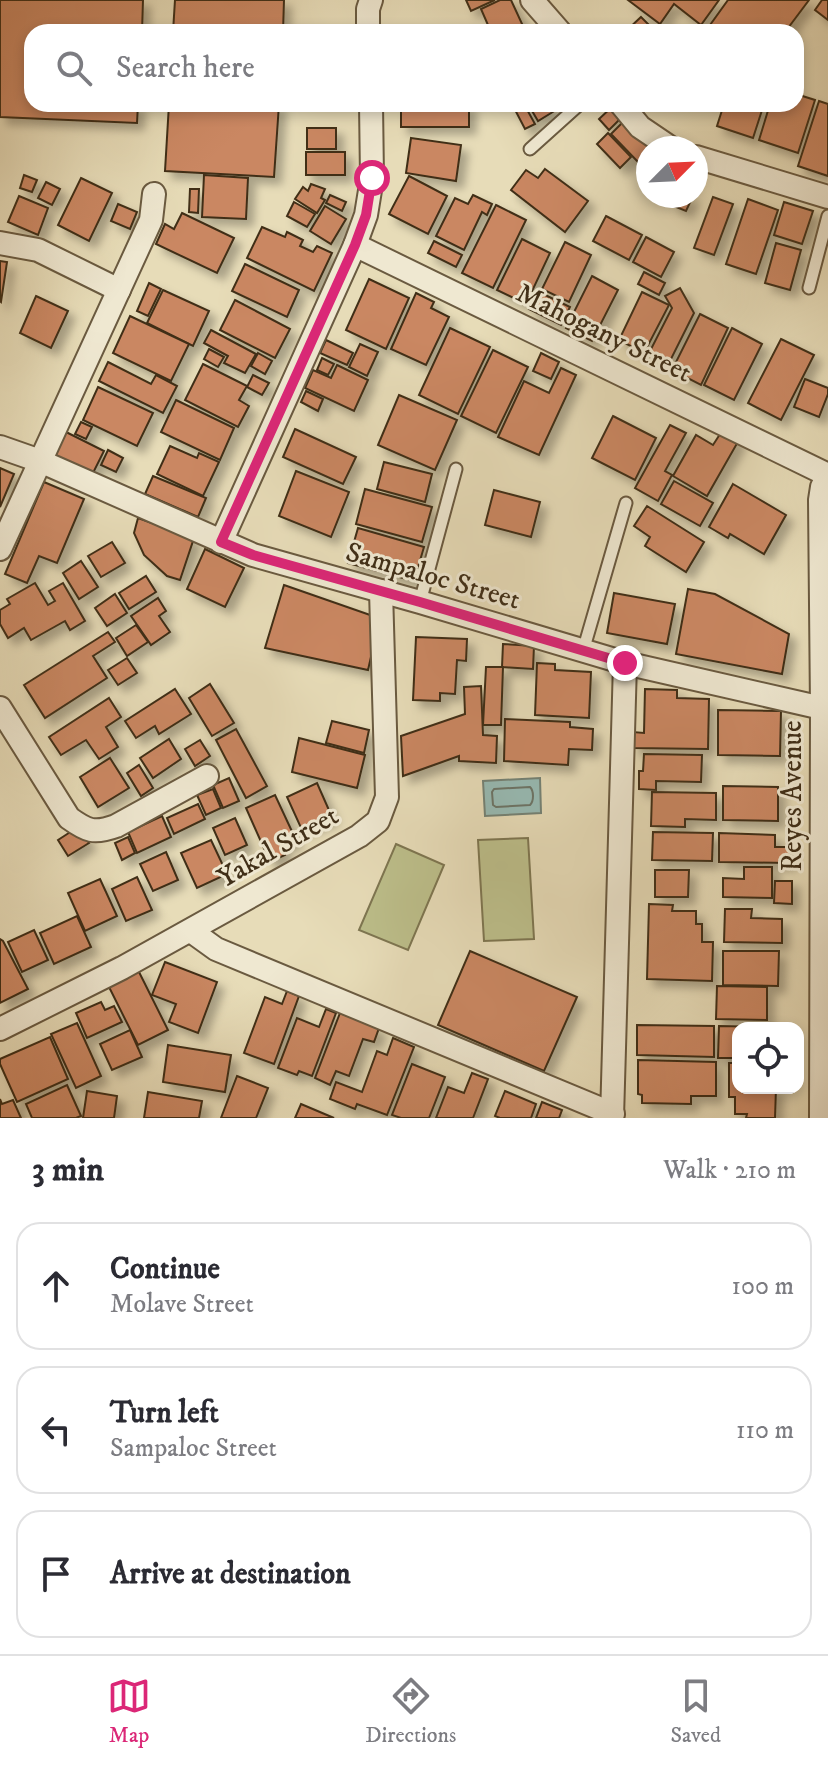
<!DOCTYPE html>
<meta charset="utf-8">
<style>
body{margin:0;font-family:"IM FELL DW Pica",serif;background:#f2f2f3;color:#2b2b33}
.controls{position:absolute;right:24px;bottom:24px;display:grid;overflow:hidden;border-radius:16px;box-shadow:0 4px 12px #0003}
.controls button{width:72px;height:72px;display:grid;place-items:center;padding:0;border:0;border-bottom:2px solid #e1e1e2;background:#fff;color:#2b2b33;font:40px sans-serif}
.compass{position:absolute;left:636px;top:136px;width:72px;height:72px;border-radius:50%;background:#fff;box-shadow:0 4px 12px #0003;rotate:66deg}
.stop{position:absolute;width:24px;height:24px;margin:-18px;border:6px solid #db2777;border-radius:50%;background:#fff}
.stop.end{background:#db2777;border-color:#fff;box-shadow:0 2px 8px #0008}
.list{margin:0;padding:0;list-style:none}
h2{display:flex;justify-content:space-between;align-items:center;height:104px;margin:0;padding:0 32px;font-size:34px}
h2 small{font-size:26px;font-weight:400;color:#7c7c81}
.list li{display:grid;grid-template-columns:52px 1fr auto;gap:24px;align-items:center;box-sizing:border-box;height:128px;margin:0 16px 16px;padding:0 16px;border:2px solid #e1e1e2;border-radius:24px}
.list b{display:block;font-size:30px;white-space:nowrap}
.list p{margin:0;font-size:26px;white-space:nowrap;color:#7c7c81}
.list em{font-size:26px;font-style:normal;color:#7c7c81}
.icon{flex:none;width:44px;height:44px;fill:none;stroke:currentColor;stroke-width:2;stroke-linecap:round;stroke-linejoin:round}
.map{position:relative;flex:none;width:828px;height:1118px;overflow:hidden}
.search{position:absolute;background:#fff;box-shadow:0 4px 12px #0003;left:24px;right:24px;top:24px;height:88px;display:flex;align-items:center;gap:20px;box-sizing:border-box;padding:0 28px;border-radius:24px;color:#7c7c81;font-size:30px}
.sheet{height:536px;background:#fff}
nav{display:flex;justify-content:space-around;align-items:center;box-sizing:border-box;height:112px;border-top:2px solid #e1e1e2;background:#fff;font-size:22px;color:#7c7c81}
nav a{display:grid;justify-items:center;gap:4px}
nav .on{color:#db2777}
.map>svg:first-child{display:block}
.green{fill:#bcbe8a;stroke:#7e7651;stroke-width:2}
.water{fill:#97bab3;stroke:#748275;stroke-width:2}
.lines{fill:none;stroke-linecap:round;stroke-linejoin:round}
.shore{stroke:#6c7466;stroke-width:2}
.building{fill:#ca8762;stroke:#402f18;stroke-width:2;filter:url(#shadow)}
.lane-casing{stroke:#6a5a40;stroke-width:15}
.street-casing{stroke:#6a5a40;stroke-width:26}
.lane{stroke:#efe8d1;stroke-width:11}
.street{stroke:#efe8d1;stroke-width:22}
.route{stroke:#db2777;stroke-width:10}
.labels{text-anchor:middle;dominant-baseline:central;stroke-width:6;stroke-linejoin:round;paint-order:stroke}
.street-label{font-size:28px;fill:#402f18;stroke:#efe8d1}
</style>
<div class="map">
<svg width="828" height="1118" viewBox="0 0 828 1118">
<defs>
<filter id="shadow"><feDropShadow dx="7" dy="7" stdDeviation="4" flood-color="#0004"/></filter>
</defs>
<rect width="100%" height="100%" fill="#e7dcb8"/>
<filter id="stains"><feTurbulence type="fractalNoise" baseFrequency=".0025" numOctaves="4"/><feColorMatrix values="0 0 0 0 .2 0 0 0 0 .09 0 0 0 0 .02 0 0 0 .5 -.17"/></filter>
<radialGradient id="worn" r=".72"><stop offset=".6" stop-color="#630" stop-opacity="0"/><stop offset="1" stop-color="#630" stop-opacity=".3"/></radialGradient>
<!-- green -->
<g class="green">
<path d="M528 838 534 939 484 941 478 840Z"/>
<path d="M396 844 444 865 408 950 359 930Z"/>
</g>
<!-- water -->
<path class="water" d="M540 778 541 813 485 816 483 781Z"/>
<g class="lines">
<!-- shore -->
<path class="shore" d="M530 787C534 791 534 801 530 805L496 807 493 805 492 792 494 789Z"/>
</g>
<!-- building -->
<g class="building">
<path d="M0 0H143L142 32H32V104H138L137 123 0 117Z"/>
<path d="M175 0H284L283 32H173Z"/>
<path d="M466 0H495L471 11Z"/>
<path d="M500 0H511L523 26 509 32H491L481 9Z"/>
<path d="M628 0H719L701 25 674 4 660 24Z"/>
<path d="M728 0H809L785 32H705Z"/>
<path d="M822 0H828V20L815 10Z"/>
<path d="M641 17 656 32H625Z"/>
<path d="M796 94 815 100 798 153 759 140 770 104H796Z"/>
<path d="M819 101 828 104V176L798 166Z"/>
<path d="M169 104H279L274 177 165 171Z"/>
<rect x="401" y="104" width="68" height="23"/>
<path d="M512 104H524L535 124 525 129Z"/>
<path d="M528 104H553L556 110 538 121Z"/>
<path d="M724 104H764L753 138 717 126Z"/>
<path d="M613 106 623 116 609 130 599 119Z"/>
<path d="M625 120 652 148H648V156L640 164 611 134Z"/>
<rect x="307" y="128" width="29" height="21"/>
<path d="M608 133 631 157 620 168 597 144Z"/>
<path d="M411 138 461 145 456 181 406 173Z"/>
<rect x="306" y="152" width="39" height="23"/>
<path d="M545 169 588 201 565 232 511 190 526 170 538 178Z"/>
<path d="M24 175 37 180 32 192 20 188Z"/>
<path d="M204 175 248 178 246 219 202 217Z"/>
<path d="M409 176 447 196 428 234 389 214Z"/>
<path d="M81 178 112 193 89 241 58 225Z"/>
<path d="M46 182 60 189 52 205 38 198Z"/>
<path d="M311 184 325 189 321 198 325 200 317 213 295 199 303 187 308 191Z"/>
<path d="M190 189H199L198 213 189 212Z"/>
<path d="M330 195 346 202 342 211 326 203Z"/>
<path d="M473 195 492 204 487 215 482 212 464 250 436 236 455 198 468 204Z"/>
<path d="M19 196 48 208 38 235 8 222Z"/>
<path d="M674 196H693L686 211 671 205Z"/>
<path d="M713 197 733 204 714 255 694 248Z"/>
<path d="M748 199 778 210 756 274 726 264Z"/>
<path d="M294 202 315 214 307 227 287 216Z"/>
<path d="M784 202 813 211 802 244 774 235Z"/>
<path d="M118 204 137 212 130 229 111 221Z"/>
<path d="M496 205 526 220 493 288 462 273Z"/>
<path d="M325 206 346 219 331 244 310 231Z"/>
<path d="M182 213 234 238 217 273 156 244 165 224 174 229Z"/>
<path d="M606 216 642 235 629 260 593 241Z"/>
<path d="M262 227 285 237 287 232 303 240 300 246 313 252 317 246 332 253 314 291 247 258Z"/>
<path d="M646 237 674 252 661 277 633 262Z"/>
<path d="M522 239 550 253 526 304 497 290Z"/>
<path d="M434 241 462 255 456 267 428 253Z"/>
<path d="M565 242 591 255 569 302 542 289Z"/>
<path d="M776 243 801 250 790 290 765 283Z"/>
<path d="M0 261 7 262 1 302 0 301Z"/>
<path d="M245 264 299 290 287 317 232 291Z"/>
<path d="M644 272 665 283 659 295 638 284Z"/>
<path d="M592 276 618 290 592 341 566 328Z"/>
<path d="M369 279 409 298 386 349 346 330Z"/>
<path d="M149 283 161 289 148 316 137 311Z"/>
<path d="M680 288 694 313 669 363 649 353 672 308 665 296Z"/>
<path d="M163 290 209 311 193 346 147 323Z"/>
<path d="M537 291 570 307 561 325 529 309Z"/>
<path d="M642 292 669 305 644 353 619 340Z"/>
<path d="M416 293 434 302 431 308 449 317 426 365 391 349Z"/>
<path d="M36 296 68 311 51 348 20 333Z"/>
<path d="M235 300 290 329 275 358 220 330Z"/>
<path d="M700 314 728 328 701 385 672 370Z"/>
<path d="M130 316 189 344 171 381 113 353Z"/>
<path d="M450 328 490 347 458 414 419 395Z"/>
<path d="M732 328 762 344 734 400 704 385Z"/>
<path d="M211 330 256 354 245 373 224 363 228 356 204 343Z"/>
<path d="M781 339 814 355 781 420 748 403Z"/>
<path d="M326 340 353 353 347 365 320 353Z"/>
<path d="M360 344 378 352 367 376 349 367Z"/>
<path d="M209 349 224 357 218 367 204 359Z"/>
<path d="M493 350 528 367 496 433 461 416Z"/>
<path d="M258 353 272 361 265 374 251 366Z"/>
<path d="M541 353 559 362 551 379 533 371Z"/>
<path d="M322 358 334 364 328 375 317 370Z"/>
<path d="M108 362 151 384 156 375 177 386 163 413 99 381Z"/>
<path d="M203 364 247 386 239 400 249 406 238 427 185 400Z"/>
<path d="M337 365 368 380 354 411 305 388 313 370 331 378Z"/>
<path d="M561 368 576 375 539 455 498 437 524 381 549 393Z"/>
<path d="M253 375 269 383 262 395 247 387Z"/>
<path d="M805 379 828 388V394L819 417 794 407Z"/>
<path d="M98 387 153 413 137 446 83 420Z"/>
<path d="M306 391 323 399 318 411 301 402Z"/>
<path d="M399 395 457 420 435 470 378 445Z"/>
<path d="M176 400 234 428 220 460 161 432Z"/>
<path d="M613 416 656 438 635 480 592 458Z"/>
<path d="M81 422 92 427 86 439 75 434Z"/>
<path d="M670 425 686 433 665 471 672 475 658 501 635 488Z"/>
<path d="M295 429 356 457 343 484 283 457Z"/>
<path d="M722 431 739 440 707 496 673 476 696 435 713 445Z"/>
<path d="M66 432 104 451 91 477 53 458Z"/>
<path d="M170 446 197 458 199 453 219 462 203 496 157 474Z"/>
<path d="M108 450 123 458 116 472 101 465Z"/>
<path d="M384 462 432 474 425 502 377 489Z"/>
<path d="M0 468 14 474 0 507Z"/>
<path d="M296 471 349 492 331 537 279 516Z"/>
<path d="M153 476 206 498 198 517 145 494Z"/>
<path d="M674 481 713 503 700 526 661 504Z"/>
<path d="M44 482 84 499 57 563 39 556 27 583 5 574Z"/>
<path d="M733 484 786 515 764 554 730 534 728 538 709 527Z"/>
<path d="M365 489 432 507 422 542 356 524Z"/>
<path d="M494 490 540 502 531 537 485 525Z"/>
<path d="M647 506 704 542 686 572 645 546 650 537 634 526Z"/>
<path d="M138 518 194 538 180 580 167 576 144 555 134 533Z"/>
<path d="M358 528 424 547 414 581 348 563Z"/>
<path d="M112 542 125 563 101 577 88 556Z"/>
<path d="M205 549 244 568 225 607 187 589Z"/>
<path d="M81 561 98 587 79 599 63 573Z"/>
<path d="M146 576 156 592 129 609 119 593Z"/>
<path d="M35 583 48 605 55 601 49 591 63 583 85 621 70 630 65 621 31 640 24 628 8 638 0 624V610L10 604 7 599Z"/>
<path d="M284 585 373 616V648L368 670 265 648Z"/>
<path d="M688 589 715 594 789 634 782 674 676 654Z"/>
<path d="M614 593 675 604 667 644 607 633Z"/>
<path d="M115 594 127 613 107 626 95 608Z"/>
<path d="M158 598 166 611 159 616 170 632 151 645 131 616Z"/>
<path d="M136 625 148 642 127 656 116 638Z"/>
<path d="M108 632 115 642 93 656 107 678 45 718 24 685Z"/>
<path d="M416 637 467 639 466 661 457 660 455 694 440 693V701L413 700Z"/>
<path d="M503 644 534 646 533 669 502 667Z"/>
<path d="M127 658 137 673 118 685 108 670Z"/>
<path d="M537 663 555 664V670L591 672 589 718 535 715Z"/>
<path d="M486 667H503L501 725H483Z"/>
<path d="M210 684 234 723 212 736 189 698Z"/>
<path d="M481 686 483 735 497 736 496 763 459 761V756L403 776 401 736 465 714 464 687Z"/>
<path d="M175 689 191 714 159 734 155 726 136 738 125 721Z"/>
<path d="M645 689 677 690V698L709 699 708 749 633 748V732L644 733Z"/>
<path d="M109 698 121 717 106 727 118 747 99 759 86 740 61 755 49 737Z"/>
<path d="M718 710 781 711 780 756 718 755Z"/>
<path d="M505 719 570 722V727L593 729 592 750 569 749 568 765 504 761Z"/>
<path d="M332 721 369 730 364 753 326 743Z"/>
<path d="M236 729 267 786 246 798 216 740Z"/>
<path d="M299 738 365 755 357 788 292 772Z"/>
<path d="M169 739 181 759 153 778 140 758Z"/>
<path d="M200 740 210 756 195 766 185 749Z"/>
<path d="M644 754 702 755 701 782 656 781V790L639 789V771H643Z"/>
<path d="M110 758 129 788 98 807 80 777Z"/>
<path d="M139 765 153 788 141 796 127 773Z"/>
<path d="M229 778 239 801 223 808 213 785Z"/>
<path d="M317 783 332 817 302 830 287 797Z"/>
<path d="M723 786 778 787V821L723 820Z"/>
<path d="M213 789 221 808 206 815 197 795Z"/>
<path d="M652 792 716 793V820L685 819V827L651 826Z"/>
<path d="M275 795 296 840 282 846 285 855 270 862 246 808Z"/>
<path d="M198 804 205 819 174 834 167 818Z"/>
<path d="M162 816 171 837 137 853 128 832Z"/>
<path d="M235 818 247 845 225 855 213 828Z"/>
<path d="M78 827 89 843 68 856 58 840Z"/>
<path d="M653 832 713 833 712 861 652 860Z"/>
<path d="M719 833 775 835V847H790V863L719 862Z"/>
<path d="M128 837 135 853 122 860 115 843Z"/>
<path d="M211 840 227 874 197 888 181 853Z"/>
<path d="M166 852 178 880 153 891 140 864Z"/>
<path d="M744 867H772V898L723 897V878L744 879Z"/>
<path d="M655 870H689L688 897H655Z"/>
<path d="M137 877 152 910 126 921 112 889Z"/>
<path d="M100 879 117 916 85 931 68 893Z"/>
<path d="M775 881H792V904L774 903Z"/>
<path d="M649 904 673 905 672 911H696V924H702V942H713L712 981 647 979Z"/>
<path d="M725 909H752L751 918 782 919V943L724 942Z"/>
<path d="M77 916 91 947 54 964 40 933Z"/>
<path d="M34 930 48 960 22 972 8 942Z"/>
<path d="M0 939 3 941 28 989 0 1003Z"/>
<path d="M470 951 577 997 544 1071 438 1025Z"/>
<path d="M723 951H779L778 986 723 985Z"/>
<path d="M165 962 217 982 198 1033 169 1022 176 1004 152 995Z"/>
<path d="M138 970 168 1030 138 1045 108 985Z"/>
<path d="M717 986 767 987V1020L716 1019Z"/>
<path d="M287 991 299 996 274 1064 244 1053 265 997 282 1004Z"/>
<path d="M101 1002 105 1010 114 1006 122 1022 87 1038 76 1013Z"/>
<path d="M326 1009 336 1013 312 1076 299 1071 297 1075 278 1068 297 1018 319 1027Z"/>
<path d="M340 1013 379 1028 374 1042 363 1039 349 1076 336 1071 330 1085 315 1078Z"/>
<path d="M77 1023 101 1076 76 1088 51 1034Z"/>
<path d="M637 1025 714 1026V1057L637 1055Z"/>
<path d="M719 1026 769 1027V1028H738V1058H718Z"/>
<path d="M130 1030 142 1057 112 1070 100 1044Z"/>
<path d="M50 1037 68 1079 17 1102 0 1064V1059Z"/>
<path d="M393 1038 414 1047 387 1115 357 1104 355 1109 330 1099 336 1082 362 1092 377 1051 387 1055Z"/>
<path d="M168 1045 231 1055 225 1092 163 1082Z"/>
<path d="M638 1060 716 1062V1096H691V1104L642 1103V1095L638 1094Z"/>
<path d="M729 1063H738V1088H776L775 1118H746L747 1114H735V1097H729Z"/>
<path d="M412 1064 445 1077 429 1118H401L392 1115Z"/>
<path d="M472 1073 488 1079 473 1118H436L448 1087 464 1093Z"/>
<path d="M237 1076 268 1088 256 1118H221Z"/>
<path d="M67 1085 81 1116 76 1118H32L26 1104Z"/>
<path d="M87 1091 117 1096 114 1118H83Z"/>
<path d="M505 1091 536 1104 531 1118H500L495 1116Z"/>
<path d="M148 1092 202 1101 199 1118H144Z"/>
<path d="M0 1099 2 1104 13 1100 21 1118H0Z"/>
<path d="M542 1102 562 1110 559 1118H536Z"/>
<path d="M301 1104 334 1118H295Z"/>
</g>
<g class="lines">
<!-- lane casing -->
<g class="lane-casing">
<g id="lane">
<path d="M530 149 580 104"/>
<path d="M809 288 828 216"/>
<path d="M420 602 456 469"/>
<path d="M583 651 626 503"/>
</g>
</g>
<!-- street casing -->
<g class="street-casing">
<g id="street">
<path d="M532 0 560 32"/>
<path d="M368 32V9L371 0"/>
<path d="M621 104 640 127 671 148"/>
<path d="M696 157 828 197"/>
<path d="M0 243 38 250 119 290"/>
<path d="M355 245 828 475"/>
<path d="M0 447 40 461 253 555 420 602 625 663 822 708"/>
<path d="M221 542 355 245 366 215 372 178 371 104"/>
<path d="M0 549 151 220 154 194"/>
<path d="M0 708 69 818C87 831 94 834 116 826L207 776"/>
<path d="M191 931 216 949 613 1114"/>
<path d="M0 1029 122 968 359 836 378 821 387 797 381 591"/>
<path d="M612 1118 625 663"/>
<path d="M821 1118 822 708 820 500 822 487 828 475"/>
</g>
</g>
<!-- lane -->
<use href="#lane" class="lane"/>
<!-- street -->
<use href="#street" class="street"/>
</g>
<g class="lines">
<!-- route -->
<path class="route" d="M372 178 366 215 355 245 221 542 253 555 420 602 625 663"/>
</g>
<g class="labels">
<!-- street labels -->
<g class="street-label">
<text transform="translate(604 333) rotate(26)">Mahogany Street</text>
<text transform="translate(433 576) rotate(16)">Sampaloc Street</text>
<text transform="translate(792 796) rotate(-90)">Reyes Avenue</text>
<text transform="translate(278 847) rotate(-30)">Yakal Street</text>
</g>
</g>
<rect width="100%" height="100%" filter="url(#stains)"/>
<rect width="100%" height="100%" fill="url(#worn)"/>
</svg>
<div class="controls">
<button><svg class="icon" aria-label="locate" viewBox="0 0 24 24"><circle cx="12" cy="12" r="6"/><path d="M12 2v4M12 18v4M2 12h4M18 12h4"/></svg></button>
</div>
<svg class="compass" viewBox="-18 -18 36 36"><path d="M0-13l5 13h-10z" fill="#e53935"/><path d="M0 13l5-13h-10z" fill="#7c7c81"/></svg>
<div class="stop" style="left:372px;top:178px"></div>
<div class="stop end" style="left:625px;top:663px"></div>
<div class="search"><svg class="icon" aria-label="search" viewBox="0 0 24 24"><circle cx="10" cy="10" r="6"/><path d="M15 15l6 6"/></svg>Search here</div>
</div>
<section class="sheet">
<h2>3 min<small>Walk · 210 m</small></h2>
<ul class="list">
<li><svg class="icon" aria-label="ahead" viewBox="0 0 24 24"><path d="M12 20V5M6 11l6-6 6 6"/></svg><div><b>Continue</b><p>Molave Street</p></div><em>100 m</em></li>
<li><svg class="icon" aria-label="left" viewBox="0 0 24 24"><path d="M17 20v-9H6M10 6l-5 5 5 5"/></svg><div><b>Turn left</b><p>Sampaloc Street</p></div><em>110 m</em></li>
<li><svg class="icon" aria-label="arrive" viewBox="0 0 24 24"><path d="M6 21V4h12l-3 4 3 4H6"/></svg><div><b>Arrive at destination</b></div></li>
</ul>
</section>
<nav>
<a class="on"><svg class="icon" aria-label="map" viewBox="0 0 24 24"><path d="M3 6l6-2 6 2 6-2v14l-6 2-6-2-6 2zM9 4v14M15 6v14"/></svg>Map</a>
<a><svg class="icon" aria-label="directions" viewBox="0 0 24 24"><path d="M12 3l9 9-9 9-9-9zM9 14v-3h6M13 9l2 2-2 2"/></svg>Directions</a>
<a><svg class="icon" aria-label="saved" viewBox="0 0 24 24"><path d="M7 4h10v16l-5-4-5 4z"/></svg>Saved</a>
</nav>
